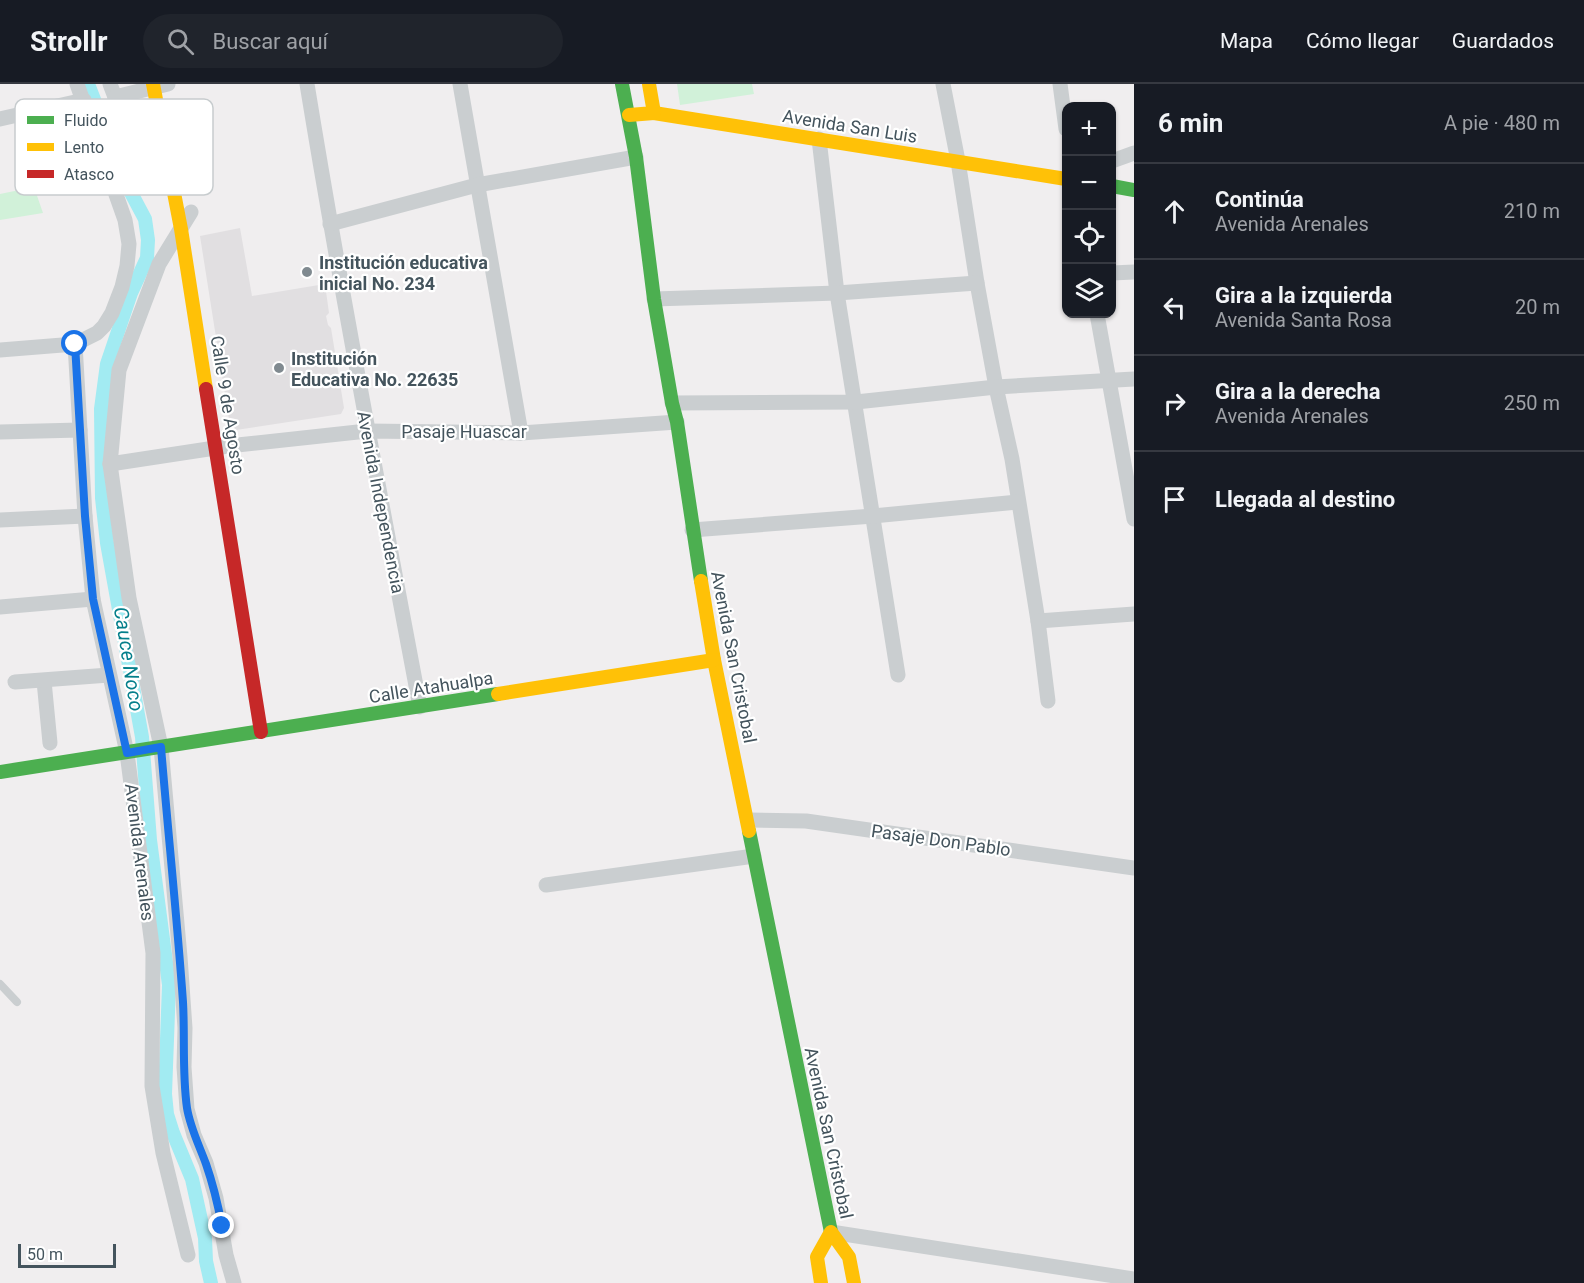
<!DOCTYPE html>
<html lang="es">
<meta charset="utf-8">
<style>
body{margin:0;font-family:Roboto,sans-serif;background:#20242c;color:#f1f3f6}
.controls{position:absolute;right:18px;top:18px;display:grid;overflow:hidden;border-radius:12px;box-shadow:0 2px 4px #0004}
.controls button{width:54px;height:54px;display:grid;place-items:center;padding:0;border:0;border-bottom:2px solid #363941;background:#171b24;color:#f1f3f6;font:30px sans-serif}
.scale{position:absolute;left:18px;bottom:15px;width:98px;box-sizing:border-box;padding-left:6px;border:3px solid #44545d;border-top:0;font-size:16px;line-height:21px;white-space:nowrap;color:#44545d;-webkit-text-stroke:4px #fff;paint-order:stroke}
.stop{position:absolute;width:18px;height:18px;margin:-14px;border:4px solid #1a73e8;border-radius:50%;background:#fff}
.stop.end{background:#1a73e8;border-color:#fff;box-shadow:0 2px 6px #0008}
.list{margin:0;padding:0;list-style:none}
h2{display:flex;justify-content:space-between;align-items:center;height:78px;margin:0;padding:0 24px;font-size:26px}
h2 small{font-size:20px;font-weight:400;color:#9ea1a6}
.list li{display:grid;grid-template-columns:39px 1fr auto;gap:18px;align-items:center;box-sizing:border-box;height:96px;padding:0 24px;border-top:2px solid #363941}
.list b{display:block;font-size:22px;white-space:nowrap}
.list p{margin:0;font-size:20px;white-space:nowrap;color:#9ea1a6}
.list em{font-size:20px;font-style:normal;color:#9ea1a6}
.icon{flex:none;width:33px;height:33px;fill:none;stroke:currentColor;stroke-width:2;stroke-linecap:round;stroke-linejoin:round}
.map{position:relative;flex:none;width:1134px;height:1199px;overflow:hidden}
header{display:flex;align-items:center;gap:36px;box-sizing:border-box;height:84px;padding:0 30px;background:#171b24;border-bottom:2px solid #363941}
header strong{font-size:28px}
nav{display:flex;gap:33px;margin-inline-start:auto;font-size:21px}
.search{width:420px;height:54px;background:#20242c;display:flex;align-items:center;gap:15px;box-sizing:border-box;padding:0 21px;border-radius:33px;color:#9ea1a6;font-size:22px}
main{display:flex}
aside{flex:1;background:#171b24}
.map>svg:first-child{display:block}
.education{fill:#e1dfe1}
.green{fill:#d1f1d9}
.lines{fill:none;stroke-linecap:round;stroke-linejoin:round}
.canal{stroke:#a2ebf2;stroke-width:14}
.lane{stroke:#caced0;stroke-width:8}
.street{stroke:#caced0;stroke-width:15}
.fast{stroke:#4caf50;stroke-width:14}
.slow{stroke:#ffc107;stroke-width:14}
.jam{stroke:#c62828;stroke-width:14}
.route{stroke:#1a73e8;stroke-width:8}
.poi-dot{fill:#808a90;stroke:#fff;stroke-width:2}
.labels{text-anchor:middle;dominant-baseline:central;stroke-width:4.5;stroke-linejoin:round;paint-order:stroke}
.street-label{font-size:18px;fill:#44545d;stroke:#fff}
.poi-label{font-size:18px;font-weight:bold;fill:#44545d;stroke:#fff;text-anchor:start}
.water-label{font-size:20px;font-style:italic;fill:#047f8b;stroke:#fff}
.key{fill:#fff;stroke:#c7ccce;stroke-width:1.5}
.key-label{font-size:16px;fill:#44545d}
</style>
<header>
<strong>Strollr</strong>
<div class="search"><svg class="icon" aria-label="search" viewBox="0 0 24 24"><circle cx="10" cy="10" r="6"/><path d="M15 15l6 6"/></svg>Buscar aquí</div>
<nav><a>Mapa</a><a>Cómo llegar</a><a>Guardados</a></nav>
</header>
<main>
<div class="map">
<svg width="1134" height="1199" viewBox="0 0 1134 1199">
<rect width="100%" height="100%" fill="#f0eeef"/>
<!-- education -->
<path class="education" d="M240 144 252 212 325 200 329 229 326 232 328 241 331 244 344 324 341 330 236 346 230 342 200 152Z"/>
<!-- green -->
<g class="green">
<path d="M677 0H752L754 10 680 21Z"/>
<path d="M34 103 43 129 0 136V110Z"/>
</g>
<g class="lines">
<!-- canal -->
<path class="canal" d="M88 0 128 103 145 135 148 156 147 174 131 209 107 280 101 325 102 414 107 459 142 653 150 756 169 901 165 1010 167 1030 173 1049 192 1095 205 1154 206 1177 211 1199"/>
<!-- lane -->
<path class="lane" d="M0 900 17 918"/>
<!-- street -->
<g class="street">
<path d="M77 0 125 136 129 160 127 182 122 203 112 229 104 242 97 249 75 260 85 432 93 515 127 669 153 869 152 1002 163 1069 188 1171"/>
<path d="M110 0 140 78 144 86 182 72"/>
<path d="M307 0C341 208 381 415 420 623"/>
<path d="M460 0 521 349"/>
<path d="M943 0 958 77 977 199 996 303 1012 375 1038 537 1134 530"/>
<path d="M1060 0 1066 45"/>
<path d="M115 13 168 0"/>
<path d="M0 35 84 16"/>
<path d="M819 55 837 209 898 591"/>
<path d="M1112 77 1134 69"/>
<path d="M113 100 144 86"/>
<path d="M191 128 159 180 119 286 110 380 129 514 161 663 180 873 185 944 184 983 187 1025 194 1051 206 1079 216 1114 226 1171 234 1199"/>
<path d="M330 140 477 101 636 73"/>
<path d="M1112 189 1134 188"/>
<path d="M654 215 837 209 977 199"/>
<path d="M1097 230 1134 435"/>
<path d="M0 266 75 260"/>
<path d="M672 319 856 318 996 303 1134 295"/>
<path d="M0 348 80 346"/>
<path d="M110 380 228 362 367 347 521 349 677 338"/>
<path d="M0 436 85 432"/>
<path d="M692 446 873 432 1018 418"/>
<path d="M0 523 93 515"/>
<path d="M1038 537 1048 617"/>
<path d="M44 597 50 659"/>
<path d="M15 598 109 591"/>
<path d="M748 736 806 737 1134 784"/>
<path d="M546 801 754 772"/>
<path d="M831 1148 1134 1195"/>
</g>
<!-- fast -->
<g class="fast">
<path d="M622 0 636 73 654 215 672 319 677 338 701 497"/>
<path d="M1112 102 1134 106"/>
<path d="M0 688 498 610"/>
<path d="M749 747 831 1148"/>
</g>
<!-- slow -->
<g class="slow">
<path d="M153 0 181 145 206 305"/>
<path d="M654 29 1066 95"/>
<path d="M629 31 654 29 649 0"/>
<path d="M701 497 714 576 749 747"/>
<path d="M498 610 714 576"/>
<path d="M821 1199 817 1173 831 1148 849 1173 854 1199"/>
</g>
<!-- jam -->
<path class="jam" d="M206 305 261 648"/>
</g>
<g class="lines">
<!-- route -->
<path class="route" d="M75 260 85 432 93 515 127 669 161 663C168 748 177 833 183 918 185 953 182 989 187 1024 190 1043 199 1061 206 1080 213 1100 218 1121 222 1142"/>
</g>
<!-- markers -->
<g class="poi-dot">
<circle cx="307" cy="188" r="6"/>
<circle cx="279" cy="284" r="6"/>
</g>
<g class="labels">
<!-- street labels -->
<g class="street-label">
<text transform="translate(850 42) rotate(9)">Avenida San Luis</text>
<text transform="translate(228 321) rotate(81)">Calle 9 de Agosto</text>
<text x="464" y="347">Pasaje Huascar</text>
<text transform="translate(381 418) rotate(79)">Avenida Independencia</text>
<text transform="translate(734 573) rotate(79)">Avenida San Cristobal</text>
<text transform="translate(431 603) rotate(-9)">Calle Atahualpa</text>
<text transform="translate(941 756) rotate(8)">Pasaje Don Pablo</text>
<text transform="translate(140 768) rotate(83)">Avenida Arenales</text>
<text transform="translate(829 1049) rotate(78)">Avenida San Cristobal</text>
</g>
<!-- poi labels -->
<g class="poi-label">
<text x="319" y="178">Institución educativa<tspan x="319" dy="21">inicial No. 234</tspan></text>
<text x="291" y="274">Institución<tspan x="291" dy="21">Educativa No. 22635</tspan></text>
</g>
<!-- water labels -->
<g class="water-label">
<text transform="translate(129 575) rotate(81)">Cauce Noco</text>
</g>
</g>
<!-- legend -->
<rect x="15" y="15" width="198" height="96" rx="9" class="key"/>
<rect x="27" y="32" width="27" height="8" fill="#4caf50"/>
<rect x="27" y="59" width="27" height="8" fill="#ffc107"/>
<rect x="27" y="86" width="27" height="8" fill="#c62828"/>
<g class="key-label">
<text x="64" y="42">Fluido</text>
<text x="64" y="69">Lento</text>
<text x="64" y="96">Atasco</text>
</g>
</svg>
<div class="controls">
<button>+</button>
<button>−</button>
<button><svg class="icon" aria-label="locate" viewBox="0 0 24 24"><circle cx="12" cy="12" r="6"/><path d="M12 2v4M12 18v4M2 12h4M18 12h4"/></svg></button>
<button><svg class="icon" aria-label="layers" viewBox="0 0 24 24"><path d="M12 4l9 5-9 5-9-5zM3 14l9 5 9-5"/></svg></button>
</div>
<div class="scale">50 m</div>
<div class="stop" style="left:75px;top:260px"></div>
<div class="stop end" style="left:222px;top:1142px"></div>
</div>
<aside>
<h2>6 min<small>A pie · 480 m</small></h2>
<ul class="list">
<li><svg class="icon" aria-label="ahead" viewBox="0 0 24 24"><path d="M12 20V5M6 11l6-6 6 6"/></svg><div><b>Continúa</b><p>Avenida Arenales</p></div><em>210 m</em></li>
<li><svg class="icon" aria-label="left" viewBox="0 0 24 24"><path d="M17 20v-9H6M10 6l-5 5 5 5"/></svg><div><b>Gira a la izquierda</b><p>Avenida Santa Rosa</p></div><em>20 m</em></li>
<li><svg class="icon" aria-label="right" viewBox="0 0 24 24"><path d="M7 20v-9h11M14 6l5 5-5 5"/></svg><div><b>Gira a la derecha</b><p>Avenida Arenales</p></div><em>250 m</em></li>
<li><svg class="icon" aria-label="arrive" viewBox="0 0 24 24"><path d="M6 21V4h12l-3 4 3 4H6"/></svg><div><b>Llegada al destino</b></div></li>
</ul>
</aside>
</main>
